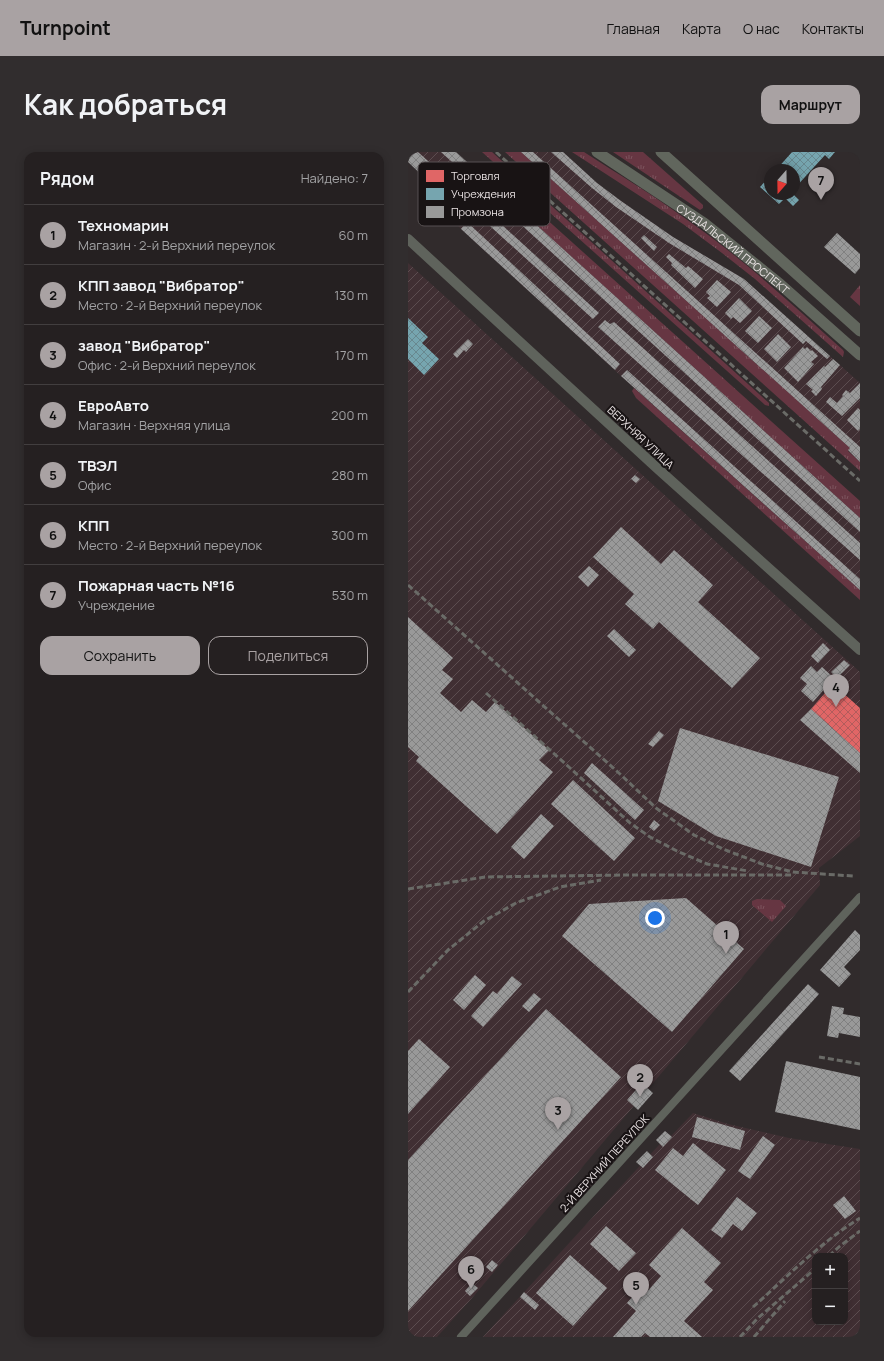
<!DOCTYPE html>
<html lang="ru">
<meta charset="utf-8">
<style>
body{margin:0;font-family:Manrope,sans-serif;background:#312d2e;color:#f1f3f6}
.controls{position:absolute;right:12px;bottom:12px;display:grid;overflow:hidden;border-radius:8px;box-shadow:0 2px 10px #0003}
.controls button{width:36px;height:36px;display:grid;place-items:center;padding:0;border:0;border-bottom:1px solid #423e3f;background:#252021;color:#f1f3f6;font:20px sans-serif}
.compass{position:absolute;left:356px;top:12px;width:36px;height:36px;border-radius:50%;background:#252021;box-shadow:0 2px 10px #0003;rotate:200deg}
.you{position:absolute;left:247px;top:766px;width:14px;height:14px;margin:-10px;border:3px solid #fff;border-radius:50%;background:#1a73e8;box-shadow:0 0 0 6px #1a73e833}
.badge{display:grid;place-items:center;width:26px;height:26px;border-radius:50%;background:#a9a2a3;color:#111;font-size:13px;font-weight:700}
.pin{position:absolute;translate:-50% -33px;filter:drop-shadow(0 1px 2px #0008)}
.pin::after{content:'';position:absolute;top:21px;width:14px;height:12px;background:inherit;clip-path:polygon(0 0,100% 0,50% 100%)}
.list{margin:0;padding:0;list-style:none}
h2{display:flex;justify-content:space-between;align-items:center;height:52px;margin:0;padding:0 16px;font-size:17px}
h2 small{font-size:13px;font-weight:400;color:#a3a3a5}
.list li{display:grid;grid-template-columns:26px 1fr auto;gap:12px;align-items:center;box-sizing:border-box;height:60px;padding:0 16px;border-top:1px solid #423e3f}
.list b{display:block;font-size:15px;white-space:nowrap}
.list p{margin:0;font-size:13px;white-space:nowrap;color:#a3a3a5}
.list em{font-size:13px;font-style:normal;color:#a3a3a5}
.actions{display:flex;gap:8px;padding:12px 16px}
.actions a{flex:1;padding:9px 0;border:1px solid #a9a2a3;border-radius:12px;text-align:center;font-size:14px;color:#a9a2a3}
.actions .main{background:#a9a2a3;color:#111}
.map{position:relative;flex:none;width:452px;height:1185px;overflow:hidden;border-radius:12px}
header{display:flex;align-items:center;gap:24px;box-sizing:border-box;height:56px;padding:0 20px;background:#a9a2a3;color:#111}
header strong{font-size:19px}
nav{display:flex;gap:22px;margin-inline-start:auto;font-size:14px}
.intro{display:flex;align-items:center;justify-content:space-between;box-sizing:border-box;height:96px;padding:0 24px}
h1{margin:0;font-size:28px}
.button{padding:10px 18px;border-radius:12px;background:#a9a2a3;color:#111;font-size:14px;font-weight:700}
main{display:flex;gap:24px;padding:0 24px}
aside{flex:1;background:#252021;border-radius:12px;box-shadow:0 2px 10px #0003}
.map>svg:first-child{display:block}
.industrial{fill:url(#industrial-furrows);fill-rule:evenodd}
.grass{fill:url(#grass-tufts)}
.shops{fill:url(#shops-cross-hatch)}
.public{fill:url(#public-cross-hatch)}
.industry{fill:url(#industry-cross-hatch)}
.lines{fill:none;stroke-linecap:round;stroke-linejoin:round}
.minor{stroke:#5f635c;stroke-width:8}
.tertiary{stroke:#5f635c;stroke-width:10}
.secondary{stroke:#61665d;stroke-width:11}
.rail{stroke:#6a6b67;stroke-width:3;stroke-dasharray:6 3;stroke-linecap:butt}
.labels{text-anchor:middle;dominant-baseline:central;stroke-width:4;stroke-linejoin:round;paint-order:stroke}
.street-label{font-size:11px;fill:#e9e2e3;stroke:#181314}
.key{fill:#181314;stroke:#575152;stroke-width:1}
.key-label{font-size:11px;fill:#e9e2e3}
</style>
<header>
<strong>Turnpoint</strong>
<nav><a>Главная</a><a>Карта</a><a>О нас</a><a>Контакты</a></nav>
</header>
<div class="intro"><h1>Как добраться</h1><a class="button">Маршрут</a></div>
<main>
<aside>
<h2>Рядом<small>Найдено: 7</small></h2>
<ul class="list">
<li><span class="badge">1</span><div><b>Техномарин</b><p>Магазин · 2-й Верхний переулок</p></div><em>60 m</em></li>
<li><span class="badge">2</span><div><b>КПП завод &quot;Вибратор&quot;</b><p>Место · 2-й Верхний переулок</p></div><em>130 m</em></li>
<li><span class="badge">3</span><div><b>завод &quot;Вибратор&quot;</b><p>Офис · 2-й Верхний переулок</p></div><em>170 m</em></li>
<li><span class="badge">4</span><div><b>ЕвроАвто</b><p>Магазин · Верхняя улица</p></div><em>200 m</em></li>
<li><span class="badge">5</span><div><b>ТВЭЛ</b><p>Офис</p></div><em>280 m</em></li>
<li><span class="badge">6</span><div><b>КПП</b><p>Место · 2-й Верхний переулок</p></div><em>300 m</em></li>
<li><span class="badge">7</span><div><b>Пожарная часть №16</b><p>Учреждение</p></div><em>530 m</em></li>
</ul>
<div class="actions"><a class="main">Сохранить</a><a>Поделиться</a></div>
</aside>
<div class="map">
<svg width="452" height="1185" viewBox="0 0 452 1185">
<defs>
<pattern id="industrial-furrows" width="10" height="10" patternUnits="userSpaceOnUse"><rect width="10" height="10" fill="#402f33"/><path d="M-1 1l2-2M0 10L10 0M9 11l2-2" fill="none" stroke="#5c4d50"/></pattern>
<pattern id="grass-tufts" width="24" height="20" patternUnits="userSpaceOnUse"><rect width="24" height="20" fill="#663642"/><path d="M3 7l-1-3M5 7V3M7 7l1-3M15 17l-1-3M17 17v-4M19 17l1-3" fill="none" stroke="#7c535d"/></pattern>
<pattern id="shops-cross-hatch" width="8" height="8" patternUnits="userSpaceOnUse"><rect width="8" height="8" fill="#e06666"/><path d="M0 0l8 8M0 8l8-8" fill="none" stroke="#b25c5c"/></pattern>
<pattern id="public-cross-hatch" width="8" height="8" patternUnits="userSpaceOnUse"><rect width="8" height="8" fill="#76a5af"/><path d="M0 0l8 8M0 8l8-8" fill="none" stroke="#68888f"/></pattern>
<pattern id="industry-cross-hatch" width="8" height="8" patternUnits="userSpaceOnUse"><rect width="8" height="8" fill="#999"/><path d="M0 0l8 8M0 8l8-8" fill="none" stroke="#808080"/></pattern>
</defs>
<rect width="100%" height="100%" fill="#312b2c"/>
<!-- industrial -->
<g class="industrial">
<path d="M0 0H48L452 366V438L213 224 53 77 10 28 14 23Z"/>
<path d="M113 0H155L189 31 213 49 265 85 336 127 452 231V310L440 298 441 296Z"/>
<path d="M0 111 452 520V684L411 716 412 733 64 1146 29 1185H0Z"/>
<path d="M285 961 320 972 381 986 452 997V1185H75L261 982 263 984ZM407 1104H437V1170H407Z"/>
</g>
<!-- grass -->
<g class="grass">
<path d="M74 0H84L361 251V254L357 253Z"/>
<path d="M97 0H113L442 296 440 299 452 310V319Z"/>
<path d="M164 0H176C210 22 245 43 278 67 334 106 384 152 435 198L436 200 435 205 347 127 314 101 275 72Z"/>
<path d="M205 0H235L295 53V56L292 58Z"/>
<path d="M75 17 84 25 96 29 452 349V366L71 21Z"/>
<path d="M452 133V154L442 145Z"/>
<path d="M226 236 452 438V448L228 246 224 239Z"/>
<path d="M349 747 372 748 378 754 364 770 344 753V749Z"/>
</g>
<!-- shops -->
<path class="shops" d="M425 532 452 556V601L403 557Z"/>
<!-- public -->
<g class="public">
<path d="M384 0H427L421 7 417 3 386 37V18H368Z"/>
<path d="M362 24V42H385L391 48 385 54 377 46 371 52 352 35Z"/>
<path d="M0 166 20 185 14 191 31 207 16 223 0 207Z"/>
</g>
<!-- industry -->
<g class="industry">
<path d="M0 0H10L30 18 20 29 0 10Z"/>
<path d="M33 0H48L452 366V380Z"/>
<path d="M113 0H125L452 295V310L440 298 442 296Z"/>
<path d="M143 0H155L189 31 213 49 265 85 336 127 422 204 419 207 398 189 395 192 331 133 261 91 208 55 184 36Z"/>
<path d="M39 23 191 161 185 167 32 29Z"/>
<path d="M59 70 212 212 207 218 53 77Z"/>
<path d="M429 81 452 102V116L447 122 416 95Z"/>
<path d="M236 83 249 95 246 99 233 86Z"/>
<path d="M261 102 278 116 280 114 295 127 287 136 263 113 264 111 258 105Z"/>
<path d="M309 128 323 140 309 155 299 146 302 144 298 140Z"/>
<path d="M331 146 344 159 332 171 325 165 323 167 317 161Z"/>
<path d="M351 164 364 176 350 191 337 179Z"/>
<path d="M197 168 202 172 206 170 452 391V408L190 175Z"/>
<path d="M370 182 383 195 369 210 356 197Z"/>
<path d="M60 187 65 192 58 200 56 198 49 206 45 202Z"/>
<path d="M395 195 397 197 399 195 403 199 404 198 410 204 403 210 406 212 390 230 376 216Z"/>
<path d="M425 207 432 213 413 235 414 237 408 244 403 239 405 238 398 232 416 214 417 215Z"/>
<path d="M219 218 452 427V438L213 224Z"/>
<path d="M452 231V246L434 264 418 250 422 245 429 251 435 244 434 243 438 238 442 241Z"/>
<path d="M450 256 452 258V277L450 279 439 268Z"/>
<path d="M227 323 232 327 228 331 223 327Z"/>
<path d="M213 375 253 412 266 398 305 433 290 450 352 506 324 536 251 470 245 477 217 452 226 442 185 405Z"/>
<path d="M181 414 191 423 180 435 170 425Z"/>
<path d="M0 465 45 506 34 518 45 527 32 541 53 560 64 548 78 560 87 550 141 598 131 608 145 620 89 682 8 609 11 605 0 595Z"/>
<path d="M206 477 228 498 221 505 199 484Z"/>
<path d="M415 491 422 498 410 511 403 504Z"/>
<path d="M436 508 442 513 429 526 423 520Z"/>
<path d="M403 514 409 520 414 515 426 526 405 550 393 539 399 532 392 526Z"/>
<path d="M403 557 452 601V621L392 568Z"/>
<path d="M272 576 431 625 403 715 308 684 250 649Z"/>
<path d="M251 579 256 583 245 595 240 592Z"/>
<path d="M184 611 236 658 227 668 176 621Z"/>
<path d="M165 628 227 686 206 709 143 652Z"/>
<path d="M133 662 146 674 116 707 103 695Z"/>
<path d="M246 668 252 673 246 679 241 675Z"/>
<path d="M278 746 336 797 264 880 154 784 181 752Z"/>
<path d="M447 778 452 783V798L436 815 443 822 431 835 412 818Z"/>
<path d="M67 823 78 833 56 858 45 848Z"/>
<path d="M104 824 114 832 75 875 63 864 85 839 89 842Z"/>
<path d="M400 832 411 842 332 929 321 919Z"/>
<path d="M126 841 133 847 121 860 114 854Z"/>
<path d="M424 854 436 856 435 862 452 865V885L431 881 430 886 419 884Z"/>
<path d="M138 857 213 925 0 1159V1008Z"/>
<path d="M11 887 42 915 0 962V899Z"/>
<path d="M378 909 452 925V978L367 960Z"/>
<path d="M234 931 245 941 230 958 219 948Z"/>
<path d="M289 965 337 979 332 998 284 985Z"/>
<path d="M257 979 264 985 255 995 248 988Z"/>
<path d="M355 984 367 993 342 1027 330 1019Z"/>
<path d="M285 991 318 1018 290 1053 247 1018 265 996 275 1004Z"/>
<path d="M239 999 245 1005 235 1016 228 1010Z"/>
<path d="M436 1044 448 1059 437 1067 425 1053Z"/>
<path d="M329 1045 349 1061 334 1079 325 1072 314 1086 303 1078Z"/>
<path d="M198 1074 228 1101 211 1119 182 1092Z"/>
<path d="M274 1076 313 1111 296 1130 305 1138 276 1169 294 1185H242L237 1181 233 1185H205L228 1159 219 1151 231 1137 237 1142 253 1124 241 1113Z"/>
<path d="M162 1103 199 1136 165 1174 128 1141Z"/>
<path d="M84 1108 90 1113 84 1120 78 1115Z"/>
<path d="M64 1131 70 1136 62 1144 57 1139Z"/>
<path d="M116 1140 131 1153 127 1158 112 1145Z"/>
</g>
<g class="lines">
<!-- minor -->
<path class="minor" d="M53 1185 452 745"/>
<!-- tertiary -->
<path class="tertiary" d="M0 87 250 317 452 498"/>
<!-- secondary -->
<g class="secondary">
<path id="s1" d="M189 0 296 71 372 132 452 203"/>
<path d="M253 0 452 179"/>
</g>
<!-- rail -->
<g class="rail">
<path d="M88 0 452 329"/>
<path d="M0 433 212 622 248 656 286 683 315 697 354 712 385 720 445 724"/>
<path d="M78 541 162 616 222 671 242 685 269 699 299 712 340 719"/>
<path d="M0 737 77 725 221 723H386"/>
<path d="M0 840 40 798 76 769 108 751 152 735 193 728"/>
<path d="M411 905 452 912"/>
<path d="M421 1104 432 1094 452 1079"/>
<path d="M345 1155C379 1125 413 1090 452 1066"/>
<path d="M332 1185 350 1166 407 1117"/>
<path d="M346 1185 377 1149"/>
</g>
</g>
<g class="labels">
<!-- street labels -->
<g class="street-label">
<text stroke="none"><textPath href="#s1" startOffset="167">СУЗДАЛЬСКИЙ ПРОСПЕКТ</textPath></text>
<text transform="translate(233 285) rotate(43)">ВЕРХНЯЯ УЛИЦА</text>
<text transform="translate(196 1011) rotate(-48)">2-Й ВЕРХНИЙ ПЕРЕУЛОК</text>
</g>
</g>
<!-- legend -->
<rect x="10" y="10" width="132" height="64" rx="6" class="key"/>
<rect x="18" y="18" width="18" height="12" fill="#e06666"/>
<rect x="18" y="36" width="18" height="12" fill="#76a5af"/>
<rect x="18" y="54" width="18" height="12" fill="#999"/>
<g class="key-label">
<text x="43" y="28">Торговля</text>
<text x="43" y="46">Учреждения</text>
<text x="43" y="64">Промзона</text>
</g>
</svg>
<div class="controls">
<button>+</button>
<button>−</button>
</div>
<svg class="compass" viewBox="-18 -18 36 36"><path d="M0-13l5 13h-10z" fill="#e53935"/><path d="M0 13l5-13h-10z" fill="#a3a3a5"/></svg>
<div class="you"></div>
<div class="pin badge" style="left:318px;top:802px">1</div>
<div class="pin badge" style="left:232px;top:945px">2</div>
<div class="pin badge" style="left:150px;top:978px">3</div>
<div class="pin badge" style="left:428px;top:555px">4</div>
<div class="pin badge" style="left:228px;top:1153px">5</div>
<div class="pin badge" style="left:63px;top:1137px">6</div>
<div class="pin badge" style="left:413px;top:48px">7</div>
</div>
</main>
